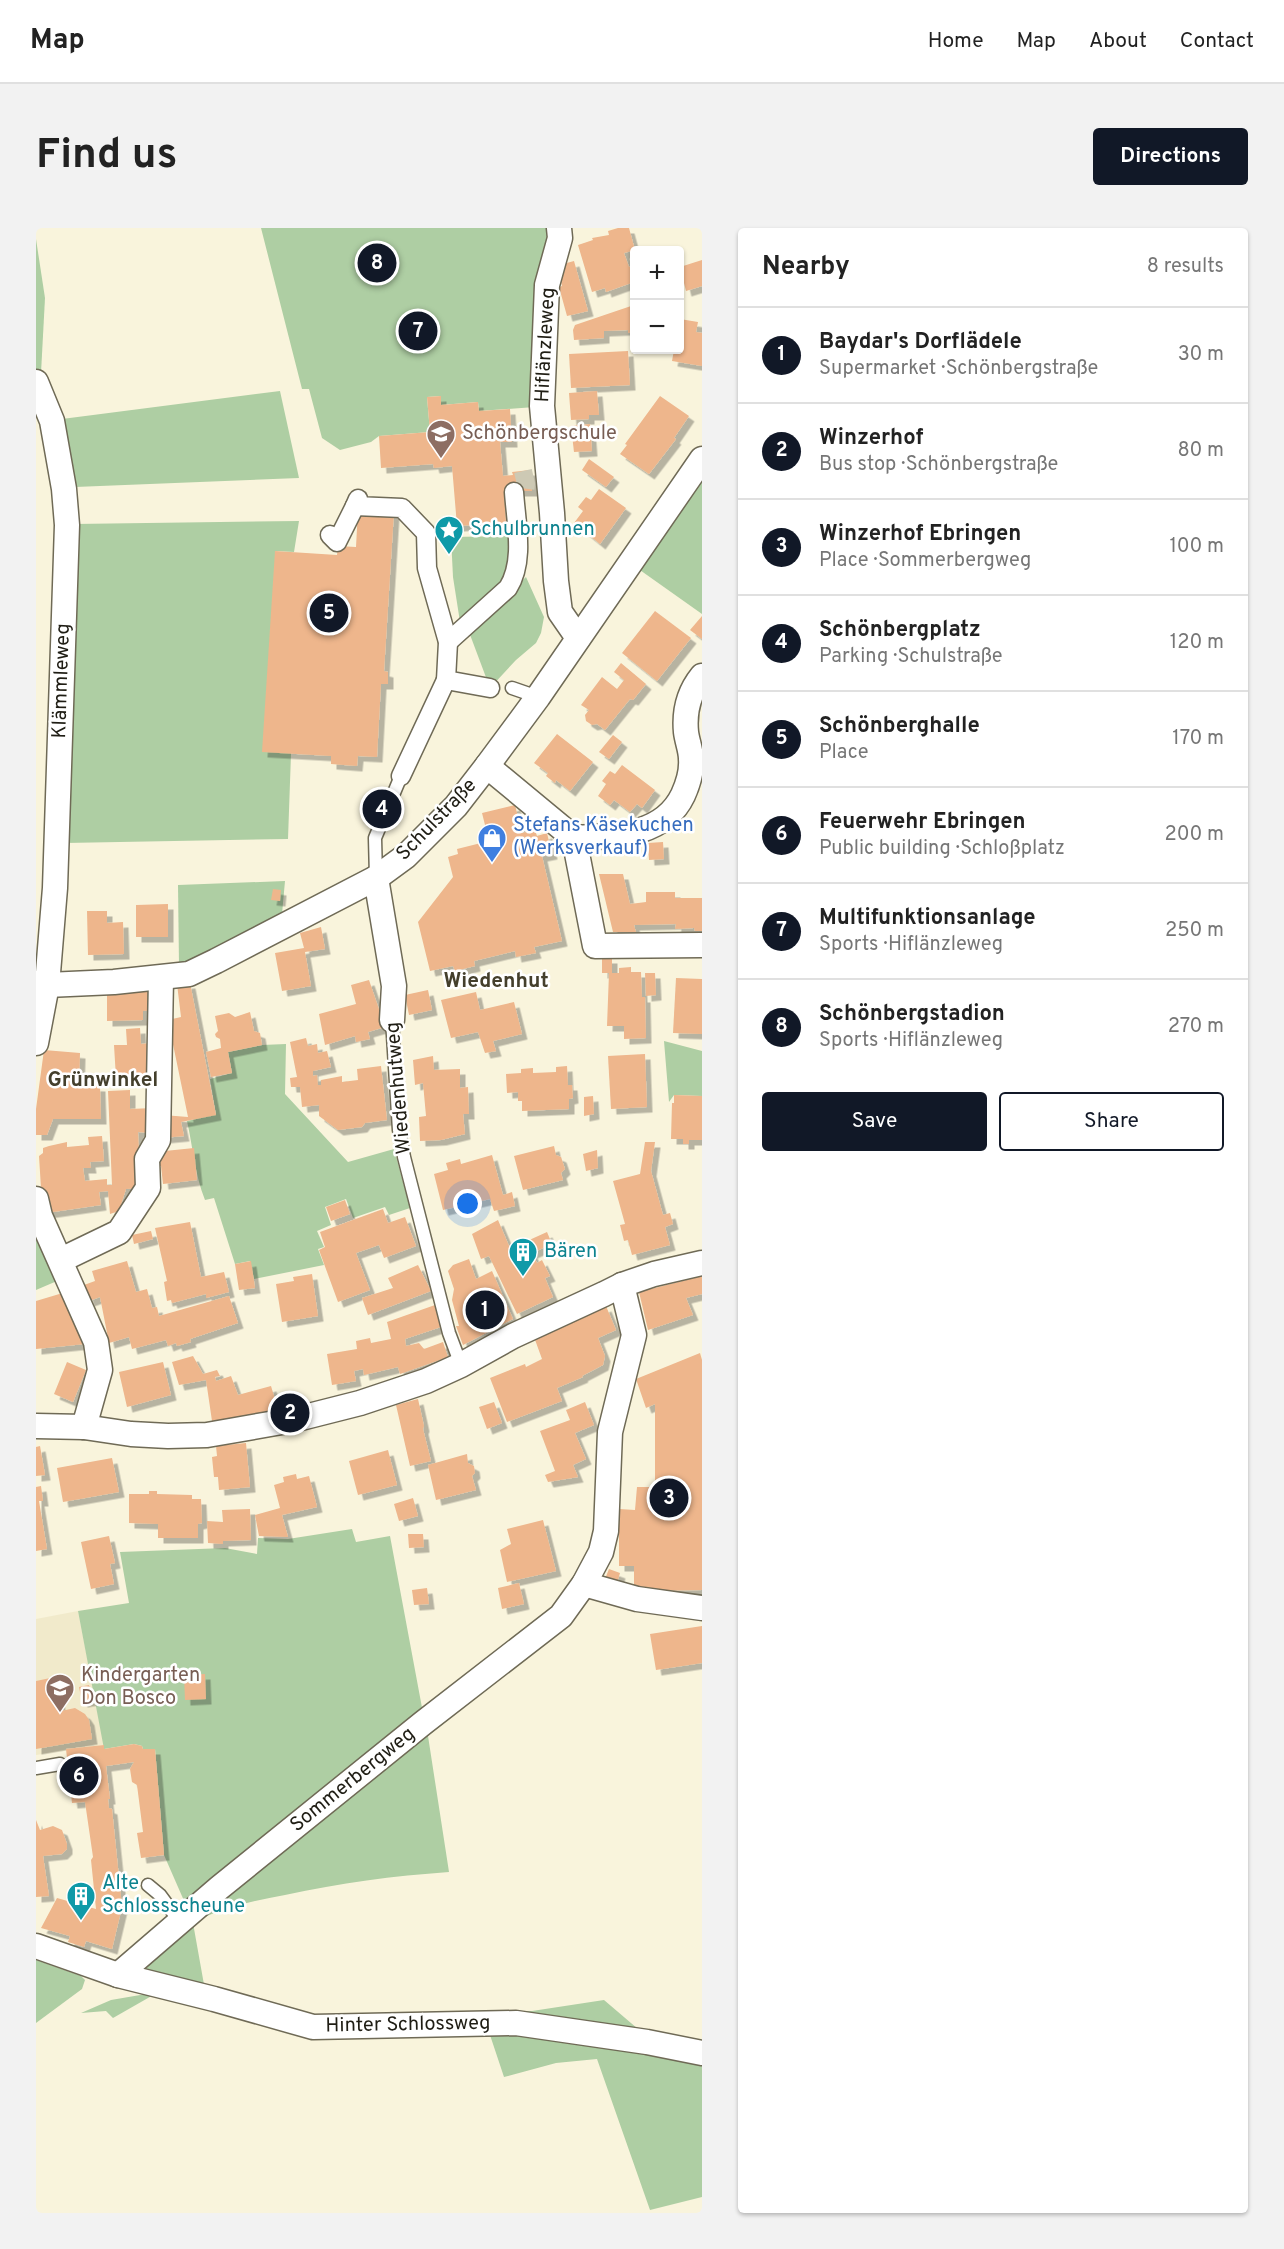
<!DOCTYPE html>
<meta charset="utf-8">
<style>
body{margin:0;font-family:Overpass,sans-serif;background:#f2f2f2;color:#222}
.controls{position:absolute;right:18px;top:18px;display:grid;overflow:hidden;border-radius:6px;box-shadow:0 2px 4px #0004}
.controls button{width:54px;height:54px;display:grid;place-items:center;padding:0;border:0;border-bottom:2px solid #e0e0e0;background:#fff;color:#222;font:30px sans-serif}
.you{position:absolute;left:432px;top:976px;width:21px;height:21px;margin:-15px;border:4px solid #fff;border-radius:50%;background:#1a73e8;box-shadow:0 0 0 9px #1a73e833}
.badge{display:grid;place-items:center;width:39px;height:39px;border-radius:50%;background:#111827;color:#fff;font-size:20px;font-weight:700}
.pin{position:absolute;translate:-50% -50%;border:3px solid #fff;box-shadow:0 2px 6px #0006}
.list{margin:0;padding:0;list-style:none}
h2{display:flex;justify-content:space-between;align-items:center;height:78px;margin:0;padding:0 24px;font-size:26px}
h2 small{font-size:20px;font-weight:400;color:#767676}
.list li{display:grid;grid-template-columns:39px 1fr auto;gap:18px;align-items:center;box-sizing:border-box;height:96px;padding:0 24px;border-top:2px solid #e0e0e0}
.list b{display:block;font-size:22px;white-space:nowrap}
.list p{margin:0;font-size:20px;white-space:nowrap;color:#767676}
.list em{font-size:20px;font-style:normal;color:#767676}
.actions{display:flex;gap:12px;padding:18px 24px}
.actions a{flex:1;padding:14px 0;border:2px solid #111827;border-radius:6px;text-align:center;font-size:21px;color:#111827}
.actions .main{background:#111827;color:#fff}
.map{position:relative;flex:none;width:666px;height:1985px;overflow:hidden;border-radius:6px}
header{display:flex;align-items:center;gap:36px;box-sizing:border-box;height:84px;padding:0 30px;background:#fff;border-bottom:2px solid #e0e0e0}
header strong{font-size:28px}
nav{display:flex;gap:33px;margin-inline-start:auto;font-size:21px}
.intro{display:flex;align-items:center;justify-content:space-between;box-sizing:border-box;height:144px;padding:0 36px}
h1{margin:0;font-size:42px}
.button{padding:15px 27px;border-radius:6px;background:#111827;color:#fff;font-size:21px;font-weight:700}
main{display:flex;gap:36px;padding:0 36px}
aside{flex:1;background:#fff;border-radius:6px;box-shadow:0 2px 4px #0004}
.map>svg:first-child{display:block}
.built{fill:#f1eacb}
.green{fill:#aecea3}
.building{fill:#eeb68c;filter:url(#shadow)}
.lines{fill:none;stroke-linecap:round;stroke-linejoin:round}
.pedestrian-tunnel{stroke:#cdc9b4;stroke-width:18;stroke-dasharray:18 9;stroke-linecap:butt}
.service-casing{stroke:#6f6a56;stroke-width:15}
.pedestrian-casing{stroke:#6f6a56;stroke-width:21}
.minor-casing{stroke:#6f6a56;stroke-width:27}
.service{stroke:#fff;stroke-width:12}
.pedestrian{stroke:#fff;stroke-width:18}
.minor{stroke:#fff;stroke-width:24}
.labels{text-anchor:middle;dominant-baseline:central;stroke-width:5;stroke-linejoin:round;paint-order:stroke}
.street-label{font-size:20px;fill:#1f1d14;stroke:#fff}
.education-label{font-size:20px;fill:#785e54;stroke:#fff;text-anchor:start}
.culture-label{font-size:20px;fill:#0d838f;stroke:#fff;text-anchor:start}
.shop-label{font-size:20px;fill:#366cbe;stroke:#fff;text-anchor:start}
.neighbourhood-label{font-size:21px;font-weight:bold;fill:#443f2c;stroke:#fff}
</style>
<header>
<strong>Map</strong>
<nav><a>Home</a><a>Map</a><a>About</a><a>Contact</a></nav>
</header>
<div class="intro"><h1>Find us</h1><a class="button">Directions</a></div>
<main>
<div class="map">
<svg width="666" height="1985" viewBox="0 0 666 1985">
<defs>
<filter id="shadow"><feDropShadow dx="5.5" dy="5.5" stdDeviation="0" flood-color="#0004"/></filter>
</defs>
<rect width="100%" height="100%" fill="#f9f4dc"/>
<!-- built -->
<path class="built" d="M42 1383 68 1517 0 1527V1391Z"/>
<!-- green -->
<g class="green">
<path d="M225 0H516L501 55 497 84 499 179 443 183 442 174 405 177V168L391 169 394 204 343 208 335 214 304 222 286 210 273 161H266Z"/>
<path d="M0 11 9 70 5 145 0 146Z"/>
<path d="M244 163 263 250 39 259 26 191Z"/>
<path d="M666 231V386L594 335Z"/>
<path d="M263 293 258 324 239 323 255 526 252 611 29 615 38 296Z"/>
<path d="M475 308 469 352 424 394 417 349 415 309Z"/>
<path d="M490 349 508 389 505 405 500 415 480 432 454 460 433 404Z"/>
<path d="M249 653 246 686 143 737 142 657Z"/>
<path d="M628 813 666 823V868L638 867 633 874Z"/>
<path d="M250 816 249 866 312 934 358 921 374 980 353 987 349 979 317 990 310 971 289 979 295 997 281 1003 288 1019 282 1021 288 1037 218 1051 214 1033 199 1036 178 970 169 972C159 947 157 920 151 893L180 886 174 851 196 845 192 824 226 817Z"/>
<path d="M7 1007 21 1053 0 1062V1009Z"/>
<path d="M316 1301 320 1314 354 1308 387 1485 524 1401 392 1508 413 1644C357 1648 304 1655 249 1667 217 1673 186 1679 157 1695L172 1779 119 1766 77 1790 70 1783 45 1785 75 1772 110 1766 108 1739 149 1675 128 1627 119 1521H107L106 1518 98 1516 68 1521 42 1383 93 1375 84 1324 189 1320 221 1326 222 1310 252 1311Z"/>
<path d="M0 1732 45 1748 49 1752 46 1761 0 1795Z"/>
<path d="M568 1772 602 1801 666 1817V1969L614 1982 561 1831 520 1835 468 1849 446 1783H496Z"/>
</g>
<!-- building -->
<g class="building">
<path d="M582 0H593L599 22 588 25 593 39 598 37V54L570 64 569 60 556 64 542 17 557 12 556 10 573 7 572 3Z"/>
<path d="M666 32V58L650 63 644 39Z"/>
<path d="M538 33 552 83 531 88 523 59 526 58 522 42 527 36Z"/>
<path d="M598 77V104L592 105V102L568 103V110L538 112 537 102 539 97Z"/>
<path d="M644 91 662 94 660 104 666 105V138L636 133 638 122H644Z"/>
<path d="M592 123 594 157 535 160 533 126Z"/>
<path d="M561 163 563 187H553V191L535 192 533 165Z"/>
<path d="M405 168V177L442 174 443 183 474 181 476 214H464L467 248 477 247 476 244 494 242 496 263H468L470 295 421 298 416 238 398 240 397 236 345 240 343 208 394 204 391 169Z"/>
<path d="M624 168 653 188 638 210 640 211 613 246 584 226 591 217 589 216Z"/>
<path d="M554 196 556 223 538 224 535 198Z"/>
<path d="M553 231 578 249 570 259 546 242Z"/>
<path d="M563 261 590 280 564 316 538 295 547 283 542 279 550 269 555 272Z"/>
<path d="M322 281 358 284 348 443 352 444V456H345L341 529 322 528 321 538 295 536V528L226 524 239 323 301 327 302 318 320 319Z"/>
<path d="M619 383 655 410 621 453 586 425Z"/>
<path d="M666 388V411L654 402Z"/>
<path d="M585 435 610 456 597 472 594 471 569 502 561 496 556 497 550 493 549 487 553 482 545 477 566 449 581 461 588 452 578 444Z"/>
<path d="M521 506 557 534 534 563 520 552 519 555 510 548 512 545 498 535Z"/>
<path d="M577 507 586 514 573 531 563 524Z"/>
<path d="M586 537 619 562 606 580 601 576 594 584 578 572 574 577 562 568 570 556 566 553 574 543 579 546Z"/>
<path d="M479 577 486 605 499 602 501 608 511 605 516 626 506 628 526 713 498 719 500 725 480 729 479 723 438 733 439 738 419 743 417 738 394 743 382 694 417 649 412 629 422 626 421 621 453 613 446 585Z"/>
<path d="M627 614 628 631 613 632 612 615Z"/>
<path d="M563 646H587L594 676 610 674V664H639V670H666V703H659L658 700 639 701 640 696 598 697 600 704H577Z"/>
<path d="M237 661 245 662 244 673 235 672Z"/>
<path d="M132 676V709H100V677Z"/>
<path d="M51 683H71V695L87 694 88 726 52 727Z"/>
<path d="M285 699 289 721 269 724 275 758 246 763 239 725 268 720 264 705Z"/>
<path d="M566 730H576V745H583V740L595 739V744H605L606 769H609L610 810 588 811V798H571L573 745H566Z"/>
<path d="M609 745H619L620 767 610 768Z"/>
<path d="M640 750 666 751V806L637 805Z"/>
<path d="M333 752 349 799 332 804 334 811 320 814 319 808 289 817 283 786 320 776 315 757Z"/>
<path d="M154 755 180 887 145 894 148 908 127 910V887L152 889 132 792 145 789 141 756Z"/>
<path d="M117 760 118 782 107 783V792L71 793V764Z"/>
<path d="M392 762 396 782 373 787 369 767Z"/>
<path d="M440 764 444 782 478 774 486 806 457 813 460 823 449 825 442 804 415 810 405 772Z"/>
<path d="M214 784 218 803 224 805 226 817 192 824 196 845 175 849 170 824 185 820 184 811 180 809 179 806 182 803 179 788 193 785 199 789Z"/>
<path d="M104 800 105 816 116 815 117 848 80 850 78 817H91L90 801Z"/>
<path d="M270 810 272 818 281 816 282 825 291 823 295 839 277 843V848L281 847 282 857H285V852L306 848V854L322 852 321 841 345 838 351 892 329 895 326 899 302 902 283 888V877L266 879 264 859H255L254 850 261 849 254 814Z"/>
<path d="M8 822 44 825 43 857 64 858 65 891H17L11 907H0V881Z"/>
<path d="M609 826 611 879 575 881 572 828Z"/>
<path d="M397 828 398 842 424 841V860L432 859 433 886H427L429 906 405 912 384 913 383 889 390 888 387 855 379 857 377 832Z"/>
<path d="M531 838 532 857H536L537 870 533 871V881L486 883V873H482V864L471 865 470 846 485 845V841L497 840V845L520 844V839Z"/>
<path d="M94 862V881L117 880 116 905 102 904 105 960 90 961 83 983 74 986 72 963 63 964 65 977 10 985 5 960 3 928 7 925V920L13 918 31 914V919L53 917 52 909 66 908 68 933 54 934 55 940H47L49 953 71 951V957H76L72 863Z"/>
<path d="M638 867 666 868V912H653V916H647V911H635L636 875H638Z"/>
<path d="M557 868 558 886 548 888V869Z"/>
<path d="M609 914H619L615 943 627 987 634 985 637 996 629 999 634 1017 596 1027 592 1012 588 1013 584 997 589 996 577 953 604 946Z"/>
<path d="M518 918 520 927 525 929 529 941 525 945 527 952 487 962 478 928Z"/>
<path d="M158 920 161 952 127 956 125 938H121L119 924Z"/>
<path d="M561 922 562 940 550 943 547 926Z"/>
<path d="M456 927 467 967 476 964 479 978 458 983 454 971 407 982 398 946 412 942 410 935 424 931 425 936Z"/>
<path d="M309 972 314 986 295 993 290 979Z"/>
<path d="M347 981 352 995 369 989 380 1018 348 1030 343 1017 320 1025 334 1062 302 1074 283 1022 289 1019 284 1004Z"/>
<path d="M462 992 473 1018 478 1015 480 1018 511 1004 516 1016 496 1025 501 1035 506 1032 514 1048 509 1050 517 1069 481 1086 453 1028 445 1031 436 1006Z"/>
<path d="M154 994 165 1049 188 1044 193 1064 170 1070V1066L136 1075 135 1072 131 1073 128 1054 131 1053 119 1000Z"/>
<path d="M115 1003 117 1011 98 1016 96 1007Z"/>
<path d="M433 1031 440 1051 456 1043 477 1091 427 1117 420 1098H423L416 1072 418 1061 412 1043 417 1037Z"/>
<path d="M91 1033 100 1064 111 1061 116 1080 121 1079 123 1088 193 1068 202 1095 154 1111 155 1114 141 1118 140 1115 132 1118 130 1112 96 1121 93 1109 73 1115 64 1069 53 1073 48 1057 59 1053 56 1043Z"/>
<path d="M215 1033 219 1060 203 1062 199 1036Z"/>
<path d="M382 1037 395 1063 332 1087 326 1070 357 1060 352 1050Z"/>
<path d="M276 1046 282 1088 246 1094 240 1056 258 1053 257 1049Z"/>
<path d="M666 1048V1066L650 1070 657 1087 612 1102 603 1064Z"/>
<path d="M30 1064 49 1116 0 1121V1073Z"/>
<path d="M399 1077 405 1099 369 1111 370 1118 383 1115 388 1121 407 1114 412 1129 364 1146 362 1139 328 1147 327 1141 318 1143 320 1153 296 1157 291 1126 321 1121 320 1113 334 1110 335 1115 355 1111 351 1094Z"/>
<path d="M570 1078 580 1102 562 1110 569 1128 567 1137 546 1148 547 1149 521 1160 526 1173 471 1194 454 1150 489 1136 490 1139 506 1131 498 1109Z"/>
<path d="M664 1125 666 1132V1362L598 1363V1338H583V1281L599 1282 601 1259H619V1176L610 1180 600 1151Z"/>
<path d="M157 1128 167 1146 181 1142 184 1148 179 1149 180 1153 195 1148 202 1167 235 1158 242 1181 213 1188 176 1193 170 1152 143 1157 136 1134Z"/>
<path d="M31 1134 50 1142 37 1174 18 1166Z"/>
<path d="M127 1134 135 1167 91 1179 83 1144Z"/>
<path d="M382 1171 388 1198 387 1201 395 1233 374 1238 360 1177Z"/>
<path d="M458 1174 466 1195 451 1201 443 1179Z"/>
<path d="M549 1174 558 1197 539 1205 550 1231 537 1237 542 1249 512 1254 509 1247 519 1243 504 1203 534 1192 530 1182Z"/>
<path d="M210 1215 214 1259 183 1262 182 1249H178L176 1229 181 1228 180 1218Z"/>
<path d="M4 1218 9 1247 0 1248V1219Z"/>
<path d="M352 1222 361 1257 322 1267 313 1233Z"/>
<path d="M431 1226 432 1235 438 1238 439 1245 436 1248 440 1262 400 1272 392 1237Z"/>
<path d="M76 1230 83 1264 27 1274 21 1240Z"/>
<path d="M260 1246 261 1251 273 1248 281 1279 246 1287 252 1309 223 1308 219 1287 244 1280 238 1257 248 1254 247 1249Z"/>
<path d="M5 1258 7 1273H3L11 1321 0 1323V1259Z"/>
<path d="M113 1263H121V1266L156 1267V1271H165L166 1295 162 1296V1310H122V1296L93 1295V1266H113Z"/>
<path d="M377 1270 382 1288 363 1293 358 1276Z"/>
<path d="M214 1281 215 1312 187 1313V1316L172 1315 171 1293 187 1294 186 1282Z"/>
<path d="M507 1292 520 1343 471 1354 464 1322 475 1316 471 1301Z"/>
<path d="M372 1306H387L388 1319 373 1320Z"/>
<path d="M73 1308 79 1335 74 1336 78 1356 55 1361 45 1314Z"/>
<path d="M573 1341 584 1345 581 1355 569 1351Z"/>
<path d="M483 1355 488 1376 466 1381 462 1360Z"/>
<path d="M391 1360 393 1376 378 1377 376 1362Z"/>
<path d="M666 1398V1435L620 1442 614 1406Z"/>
<path d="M169 1446 170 1471 149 1472 148 1447Z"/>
<path d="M19 1449 25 1483 39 1480 49 1486 53 1492 56 1511 0 1521V1453Z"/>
<path d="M53 1457 57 1472 46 1474 43 1459Z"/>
<path d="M98 1516 106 1518 107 1521H119L128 1627 105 1630 101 1605 107 1604 101 1557 96 1554 94 1541 98 1534 70 1538 74 1571H72L73 1580 76 1581 86 1679 76 1721 50 1713 48 1719 32 1714 34 1708 5 1700 21 1670 60 1681 55 1632 57 1629 49 1574 36 1575 30 1521 68 1517V1521Z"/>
<path d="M0 1592 4 1602 17 1598 26 1602 31 1616V1621L26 1626 7 1628 13 1668 0 1669Z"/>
</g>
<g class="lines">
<!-- pedestrian-tunnel -->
<path class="pedestrian-tunnel" d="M487 243 490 256 489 264"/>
<!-- service casing -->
<g class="service-casing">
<g id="service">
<path d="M476 460 502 469"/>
<path d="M340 649 339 610 365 548"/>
<path d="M356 792 363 902 368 929 413 1105 425 1137"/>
<path d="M0 1540 24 1536"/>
<path d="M112 1657 124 1667 144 1694"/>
</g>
</g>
<!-- pedestrian casing -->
<g class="pedestrian-casing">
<g id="pedestrian">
<path d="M322 271 319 278 366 280 390 305 391 340 412 414 410 452 454 460"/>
<path d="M294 307 301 314 319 278"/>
<path d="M412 414 472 360C489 333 480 295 478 264"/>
<path d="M365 548 410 452"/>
</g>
</g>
<!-- minor casing -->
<g class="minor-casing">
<g id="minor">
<path d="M523 0 524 10 511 57 506 178 516 285 520 353 524 384 542 410"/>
<path d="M0 154 16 193 28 261 31 297 19 660 11 757 0 815"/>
<path d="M451 538 538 610 559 718 666 717"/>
<path d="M538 610C578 608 627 609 647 567 652 556 656 544 655 531 655 522 651 513 650 504 648 483 653 464 666 448"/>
<path d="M340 650 358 758 356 792"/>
<path d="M0 755 11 757 78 754 153 746 180 733 340 650 370 628 420 578 451 538 502 469 666 231"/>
<path d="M0 971 4 988 60 1114 64 1142 48 1199"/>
<path d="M25 1032 83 1004 112 960 111 931 122 912 125 750"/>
<path d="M0 1198 48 1199 95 1206 132 1208 171 1207 257 1192 324 1175 390 1153 425 1137 477 1108 568 1066 586 1057 618 1046 666 1035"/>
<path d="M548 1356 601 1371 666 1380"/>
<path d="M0 1718 82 1747 178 1771 277 1799 480 1795 611 1814 666 1825"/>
<path d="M82 1747 183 1660 387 1495 525 1388 548 1356 565 1324 570 1303 574 1204 598 1107 586 1057"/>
</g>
</g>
<!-- service -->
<use href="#service" class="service"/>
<!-- pedestrian -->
<use href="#pedestrian" class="pedestrian"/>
<!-- minor -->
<use href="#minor" class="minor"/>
</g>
<!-- icons -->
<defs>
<g id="school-pin" transform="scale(1.5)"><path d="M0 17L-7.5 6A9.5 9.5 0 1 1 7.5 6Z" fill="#8d6e63" stroke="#fff"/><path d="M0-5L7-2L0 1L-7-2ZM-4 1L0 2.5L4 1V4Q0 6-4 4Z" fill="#fff"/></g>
<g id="sight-pin" transform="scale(1.5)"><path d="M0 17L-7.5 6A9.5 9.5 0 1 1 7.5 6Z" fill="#0f9aa8" stroke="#fff"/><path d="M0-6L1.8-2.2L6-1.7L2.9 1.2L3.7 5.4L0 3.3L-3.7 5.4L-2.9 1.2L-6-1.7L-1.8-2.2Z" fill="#fff"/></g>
<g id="shop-pin" transform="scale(1.5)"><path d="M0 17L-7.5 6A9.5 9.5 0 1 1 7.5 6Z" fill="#3f7fe0" stroke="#fff"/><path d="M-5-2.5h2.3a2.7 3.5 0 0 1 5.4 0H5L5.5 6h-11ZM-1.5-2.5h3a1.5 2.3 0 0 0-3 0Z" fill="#fff"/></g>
<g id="building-pin" transform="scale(1.5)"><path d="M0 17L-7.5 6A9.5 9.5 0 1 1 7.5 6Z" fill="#0f9aa8" stroke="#fff"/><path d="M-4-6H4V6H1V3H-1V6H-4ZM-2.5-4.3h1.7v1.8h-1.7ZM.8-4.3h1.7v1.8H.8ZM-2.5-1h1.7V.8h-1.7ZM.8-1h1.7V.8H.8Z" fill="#fff"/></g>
</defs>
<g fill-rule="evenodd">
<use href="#school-pin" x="405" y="206"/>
<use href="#sight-pin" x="413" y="302"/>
<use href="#shop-pin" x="456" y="610"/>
<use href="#building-pin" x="487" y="1024"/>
<use href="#school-pin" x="24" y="1460"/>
<use href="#building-pin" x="45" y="1668"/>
</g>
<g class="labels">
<!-- street labels -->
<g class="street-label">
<text transform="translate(510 117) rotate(-87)">Hiflänzleweg</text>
<text transform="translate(26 453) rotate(-88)">Klämmleweg</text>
<text transform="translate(401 592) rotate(-46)">Schulstraße</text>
<text transform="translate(363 860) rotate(-95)">Wiedenhutweg</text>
<text transform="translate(317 1552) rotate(-39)">Sommerbergweg</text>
<text transform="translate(372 1797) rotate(-1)">Hinter Schlossweg</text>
</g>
<!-- education labels -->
<g class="education-label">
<text x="426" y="206">Schönbergschule</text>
<text x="45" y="1448">Kindergarten<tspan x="45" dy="23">Don Bosco</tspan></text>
</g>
<!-- culture labels -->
<g class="culture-label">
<text x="434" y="302">Schulbrunnen</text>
<text x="508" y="1024">Bären</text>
<text x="66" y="1656">Alte<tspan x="66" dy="23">Schlossscheune</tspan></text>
</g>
<!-- shop labels -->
<g class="shop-label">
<text x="477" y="598">Stefans Käsekuchen<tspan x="477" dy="23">(Werksverkauf)</tspan></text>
</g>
<!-- neighbourhood labels -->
<g class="neighbourhood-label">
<text x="460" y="753">Wiedenhut</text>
<text x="67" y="852">Grünwinkel</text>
</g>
</g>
</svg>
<div class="controls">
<button>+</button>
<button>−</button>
</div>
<div class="you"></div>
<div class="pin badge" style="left:449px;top:1082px">1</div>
<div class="pin badge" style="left:254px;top:1185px">2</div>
<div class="pin badge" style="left:633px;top:1270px">3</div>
<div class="pin badge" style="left:346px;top:581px">4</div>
<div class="pin badge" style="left:293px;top:385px">5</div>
<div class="pin badge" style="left:43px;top:1548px">6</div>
<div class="pin badge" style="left:382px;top:103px">7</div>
<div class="pin badge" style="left:341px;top:35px">8</div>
</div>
<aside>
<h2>Nearby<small>8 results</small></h2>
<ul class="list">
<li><span class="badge">1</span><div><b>Baydar's Dorflädele</b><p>Supermarket · Schönbergstraße</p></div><em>30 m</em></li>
<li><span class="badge">2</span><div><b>Winzerhof</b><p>Bus stop · Schönbergstraße</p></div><em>80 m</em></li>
<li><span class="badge">3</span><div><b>Winzerhof Ebringen</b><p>Place · Sommerbergweg</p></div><em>100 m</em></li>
<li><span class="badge">4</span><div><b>Schönbergplatz</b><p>Parking · Schulstraße</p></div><em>120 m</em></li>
<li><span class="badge">5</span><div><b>Schönberghalle</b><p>Place</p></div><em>170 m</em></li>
<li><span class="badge">6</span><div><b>Feuerwehr Ebringen</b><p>Public building · Schloßplatz</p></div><em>200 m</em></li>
<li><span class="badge">7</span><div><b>Multifunktionsanlage</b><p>Sports · Hiflänzleweg</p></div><em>250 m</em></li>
<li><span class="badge">8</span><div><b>Schönbergstadion</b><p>Sports · Hiflänzleweg</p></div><em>270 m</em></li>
</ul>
<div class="actions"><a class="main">Save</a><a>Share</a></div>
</aside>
</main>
